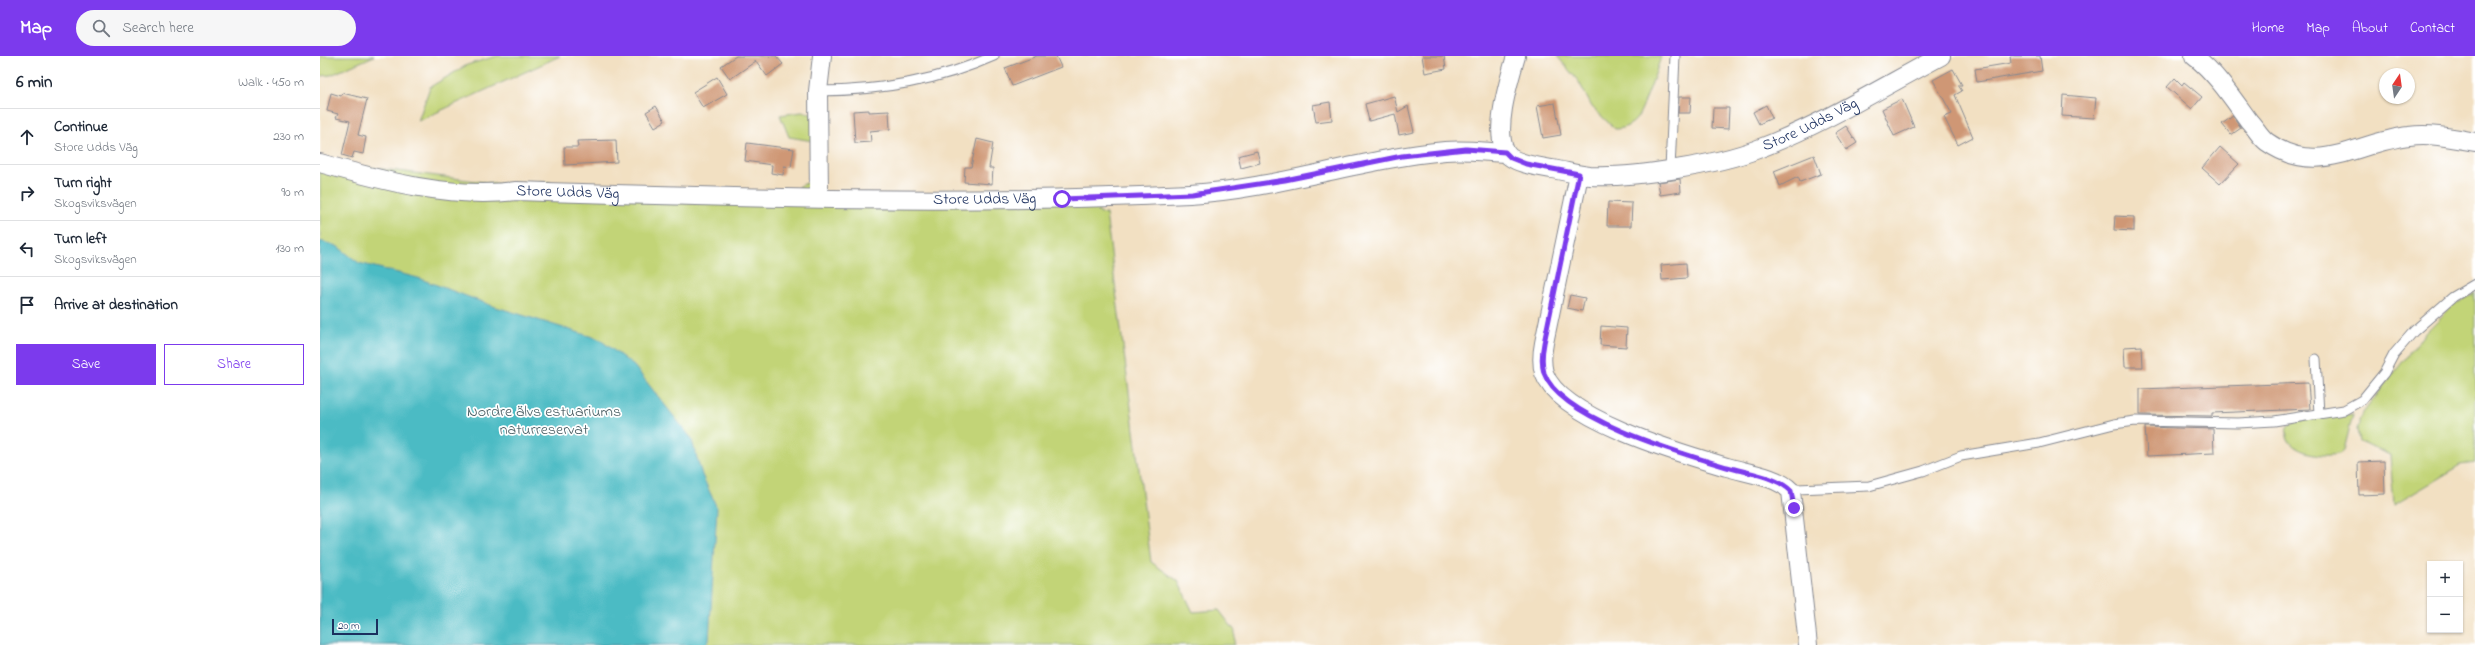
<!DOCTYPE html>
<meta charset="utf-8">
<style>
body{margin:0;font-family:"Indie Flower",sans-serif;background:#f6f6f7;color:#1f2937}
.controls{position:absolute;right:12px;bottom:12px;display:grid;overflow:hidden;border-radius:0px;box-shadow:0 1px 3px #0004}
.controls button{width:36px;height:36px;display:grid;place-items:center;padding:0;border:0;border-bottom:1px solid #e0e1e3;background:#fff;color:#1f2937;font:20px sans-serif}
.compass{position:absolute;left:2059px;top:12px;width:36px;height:36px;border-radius:50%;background:#fff;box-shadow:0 1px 3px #0004;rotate:13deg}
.scale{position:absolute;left:12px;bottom:10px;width:46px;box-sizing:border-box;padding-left:4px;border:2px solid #1b2f5e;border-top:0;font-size:11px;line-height:14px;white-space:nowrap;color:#1b2f5e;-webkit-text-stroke:3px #fff;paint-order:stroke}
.stop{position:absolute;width:12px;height:12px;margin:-9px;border:3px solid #7c3aed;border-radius:50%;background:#fff}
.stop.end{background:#7c3aed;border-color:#fff;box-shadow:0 1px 4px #0008}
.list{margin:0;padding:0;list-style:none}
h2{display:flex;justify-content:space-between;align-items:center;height:52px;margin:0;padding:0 16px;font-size:17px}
h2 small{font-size:13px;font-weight:400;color:#747a83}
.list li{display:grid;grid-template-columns:26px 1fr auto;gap:12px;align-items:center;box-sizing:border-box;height:56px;padding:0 16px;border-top:1px solid #e0e1e3}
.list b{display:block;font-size:15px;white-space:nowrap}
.list p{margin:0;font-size:13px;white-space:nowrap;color:#747a83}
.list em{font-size:13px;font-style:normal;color:#747a83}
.actions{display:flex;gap:8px;padding:12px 16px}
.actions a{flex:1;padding:9px 0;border:1px solid #7c3aed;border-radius:0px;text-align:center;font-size:14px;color:#7c3aed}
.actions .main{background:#7c3aed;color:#fff}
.icon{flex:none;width:22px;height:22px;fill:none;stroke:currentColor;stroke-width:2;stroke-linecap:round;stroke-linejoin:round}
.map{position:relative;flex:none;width:2155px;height:589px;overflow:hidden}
header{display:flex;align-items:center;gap:24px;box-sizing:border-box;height:56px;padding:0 20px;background:#7c3aed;color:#fff}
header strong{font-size:19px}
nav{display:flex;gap:22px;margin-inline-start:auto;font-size:14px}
.search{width:280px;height:36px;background:#f6f6f7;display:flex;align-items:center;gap:10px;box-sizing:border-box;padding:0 14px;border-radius:22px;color:#747a83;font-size:15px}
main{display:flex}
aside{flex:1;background:#fff}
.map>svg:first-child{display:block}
.green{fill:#c2d477;stroke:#6e826a}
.water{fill:#4cbbc4;stroke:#347591}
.building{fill:#cf9774}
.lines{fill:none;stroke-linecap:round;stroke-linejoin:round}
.lane-casing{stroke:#868890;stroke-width:11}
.street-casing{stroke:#868890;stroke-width:20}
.lane{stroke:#fff;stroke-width:9}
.street{stroke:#fff;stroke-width:18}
.route{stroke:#7c3aed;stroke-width:5}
.labels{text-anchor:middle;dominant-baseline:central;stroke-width:3.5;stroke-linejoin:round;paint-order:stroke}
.street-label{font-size:16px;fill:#1b2f5e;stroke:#fff}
.park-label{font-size:16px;fill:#4d6166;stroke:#fff}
</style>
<header>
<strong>Map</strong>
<div class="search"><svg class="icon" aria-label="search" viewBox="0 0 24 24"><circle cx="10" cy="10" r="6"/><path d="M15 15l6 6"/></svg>Search here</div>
<nav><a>Home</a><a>Map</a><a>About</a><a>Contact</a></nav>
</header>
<main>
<aside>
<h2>6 min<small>Walk · 450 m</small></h2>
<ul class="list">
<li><svg class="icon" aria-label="ahead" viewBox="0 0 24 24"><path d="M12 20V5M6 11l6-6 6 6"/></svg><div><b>Continue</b><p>Store Udds Väg</p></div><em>230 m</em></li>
<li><svg class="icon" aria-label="right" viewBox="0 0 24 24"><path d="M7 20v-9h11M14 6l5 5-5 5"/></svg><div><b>Turn right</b><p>Skogsviksvägen</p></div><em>90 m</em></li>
<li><svg class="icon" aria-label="left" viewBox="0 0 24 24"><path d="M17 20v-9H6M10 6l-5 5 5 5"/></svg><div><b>Turn left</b><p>Skogsviksvägen</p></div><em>130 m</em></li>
<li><svg class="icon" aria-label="arrive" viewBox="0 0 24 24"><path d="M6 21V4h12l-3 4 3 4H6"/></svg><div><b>Arrive at destination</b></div></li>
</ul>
<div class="actions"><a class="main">Save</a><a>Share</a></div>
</aside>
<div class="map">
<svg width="2155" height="589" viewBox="0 0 2155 589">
<rect width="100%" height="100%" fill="#fff"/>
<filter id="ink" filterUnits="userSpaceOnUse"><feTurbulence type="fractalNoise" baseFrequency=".025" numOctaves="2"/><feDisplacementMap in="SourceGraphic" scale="8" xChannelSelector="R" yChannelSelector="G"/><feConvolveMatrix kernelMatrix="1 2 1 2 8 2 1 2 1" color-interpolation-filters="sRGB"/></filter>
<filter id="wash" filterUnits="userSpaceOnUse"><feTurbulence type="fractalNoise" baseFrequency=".012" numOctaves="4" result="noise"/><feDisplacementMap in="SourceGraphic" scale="16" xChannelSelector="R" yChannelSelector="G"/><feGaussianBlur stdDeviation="0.9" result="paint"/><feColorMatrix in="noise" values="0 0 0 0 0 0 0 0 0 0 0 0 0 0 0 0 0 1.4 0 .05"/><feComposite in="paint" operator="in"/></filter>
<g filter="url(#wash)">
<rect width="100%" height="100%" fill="#f2e0c2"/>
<!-- green -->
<g class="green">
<path d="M0 0H54L11 19 0 20Z"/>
<path d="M177 0H240L98 65 110 31 147 9Z"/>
<path d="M1237 0H1341C1340 6 1321 58 1317 62 1312 69 1303 73 1295 73L1272 51 1259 26Z"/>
<path d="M482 56 491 58 496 67 495 123 492 132 486 135 479 132 480 130 491 125 492 119 493 85 469 81 460 59Z"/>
<path d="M0 105 179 128 230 126V141L777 147 779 157 786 158 831 506 858 525 873 556 899 554 915 575 914 589H0Z"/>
<path d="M2155 237V407L2141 409 2074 449 2070 399 2039 386 2037 373 2043 357 2105 277 2132 250Z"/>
<path d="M2033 358 2024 394 2019 398C2001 402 1961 396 1967 371L1970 368 2001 361Z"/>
</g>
<!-- water -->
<path class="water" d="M0 185 17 190 39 207 98 222 173 250 279 283 314 310 371 382 382 419 397 452 389 584 385 589H0Z"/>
<g id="blocks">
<!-- building -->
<g class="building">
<path d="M416 0H456L463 8 447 20 436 5 410 23 401 10Z"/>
<path d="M717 0H736L741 11 692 30 685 12Z"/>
<path d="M1102 0H1124L1126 13 1105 17Z"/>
<path d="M1690 0H1720L1722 15 1657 26 1655 13 1691 7Z"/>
<path d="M1633 13 1642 29H1638L1642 35 1635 39 1653 81 1638 89 1624 61 1632 58 1613 24Z"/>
<path d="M397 21 407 38 383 52 373 36Z"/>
<path d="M1855 22 1862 29 1864 26 1882 41 1872 53 1847 31Z"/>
<path d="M11 37 21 40 22 37 47 43 38 79 46 81 43 98 34 96 32 102 22 99 30 65 16 62 18 58 7 55Z"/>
<path d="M1743 39 1776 42 1774 62 1742 60Z"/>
<path d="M1074 40 1078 56 1088 50 1094 76 1079 79 1075 58 1049 65 1045 48Z"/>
<path d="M1359 41H1371L1370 57H1358Z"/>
<path d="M1582 43 1594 71 1574 80 1562 53Z"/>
<path d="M1010 46 1012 64 996 66 993 49Z"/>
<path d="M1235 47 1241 79 1223 82 1217 50Z"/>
<path d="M1446 49 1452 62 1439 68 1433 56Z"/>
<path d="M336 50 345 65 335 71 326 56Z"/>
<path d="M1393 52H1409L1408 73 1392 72Z"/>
<path d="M549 54V56L569 55 570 73 550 75 551 86 535 87 533 55Z"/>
<path d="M1913 60 1921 72 1911 79 1902 68Z"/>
<path d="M1526 70 1537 87 1526 94 1515 77Z"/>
<path d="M657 83 673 87 669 112H673L672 128 644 126 645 111H651Z"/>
<path d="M296 84 297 106 245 109 244 91H258L257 85Z"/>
<path d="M427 87 474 93 471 111 464 110 463 119 451 117 452 109 425 105Z"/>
<path d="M1900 91 1919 108 1900 128 1882 112Z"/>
<path d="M937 95 940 107 921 112 918 100Z"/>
<path d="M1494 99 1501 118 1480 126 1478 121 1460 130 1454 115Z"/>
<path d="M1360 123 1361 136 1340 139 1338 126Z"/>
<path d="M1288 146 1312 147 1311 170H1287Z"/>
<path d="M1795 160 1814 161V175L1794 174Z"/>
<path d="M1366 207 1367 222 1342 224 1341 209Z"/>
<path d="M1250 239 1265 242 1262 255 1247 252Z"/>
<path d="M1281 270 1307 272 1306 291 1280 289Z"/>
<path d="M1822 290 1823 311H1805L1804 291Z"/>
<path d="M1988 327 1990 353 1892 357V360L1820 359V333Z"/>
<path d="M1825 371 1893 373 1894 397 1827 400Z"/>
<path d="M2064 405 2065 438 2039 439 2038 406Z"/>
</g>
</g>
</g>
<g filter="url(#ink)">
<use href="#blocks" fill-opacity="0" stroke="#868890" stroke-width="1"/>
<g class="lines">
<!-- lane casing -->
<g class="lane-casing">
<g id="lane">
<path d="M498 35C559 35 618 25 674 0"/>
<path d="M1350 113 1355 0"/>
<path d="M1996 303 1999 358"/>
<path d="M1471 435 1477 433 1549 430 1603 415 1641 400 1719 387 1794 368 1815 365 1918 367 1954 365 2024 354 2042 344 2064 317 2074 298 2094 275 2133 241 2155 228"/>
</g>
</g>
<!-- street casing -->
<g class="street-casing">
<g id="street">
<path id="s1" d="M1196 0C1189 25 1174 71 1185 95 1190 107 1220 111 1232 113 1245 115 1257 119 1270 120 1314 122 1397 109 1438 93 1501 69 1561 32 1621 0"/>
<path d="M1874 0C1896 17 1913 43 1929 65 1935 71 1940 81 1947 86 1998 122 2036 86 2089 80 2111 77 2133 82 2155 86"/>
<path id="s2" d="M0 107C63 125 131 143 196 135 421 142 645 149 870 138 956 133 1039 103 1125 95 1145 93 1165 96 1185 97"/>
<path d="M1259 119 1224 287C1222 297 1221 306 1224 317 1240 363 1363 398 1407 411 1427 417 1456 420 1471 435L1488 589"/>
<path d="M499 141 498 35 502 0"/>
</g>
</g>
<!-- lane -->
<use href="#lane" class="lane"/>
<!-- street -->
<use href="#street" class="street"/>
</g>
</g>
<g class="lines" filter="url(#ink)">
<!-- route -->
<path class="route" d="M742 143 872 138 965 124 1082 100 1146 93 1185 96 1191 102 1206 108 1259 118 1224 287C1222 297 1221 306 1224 317 1240 363 1363 398 1407 411 1427 417 1456 420 1471 435L1474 452"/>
</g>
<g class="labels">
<!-- street labels -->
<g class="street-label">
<text stroke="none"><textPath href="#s1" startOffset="416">Store Udds Väg</textPath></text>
<text stroke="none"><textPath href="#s2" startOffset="251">Store Udds Väg</textPath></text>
<text stroke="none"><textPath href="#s2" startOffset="668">Store Udds Väg</textPath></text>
</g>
<!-- park labels -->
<g class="park-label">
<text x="224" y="356">Nordre älvs estuariums<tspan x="224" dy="18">naturreservat</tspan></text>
</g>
</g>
</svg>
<div class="controls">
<button>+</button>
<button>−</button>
</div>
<svg class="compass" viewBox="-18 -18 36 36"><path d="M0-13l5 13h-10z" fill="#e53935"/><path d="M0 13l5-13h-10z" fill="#747a83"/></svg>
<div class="scale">20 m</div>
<div class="stop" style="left:742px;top:143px"></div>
<div class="stop end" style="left:1474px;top:452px"></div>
</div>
</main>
